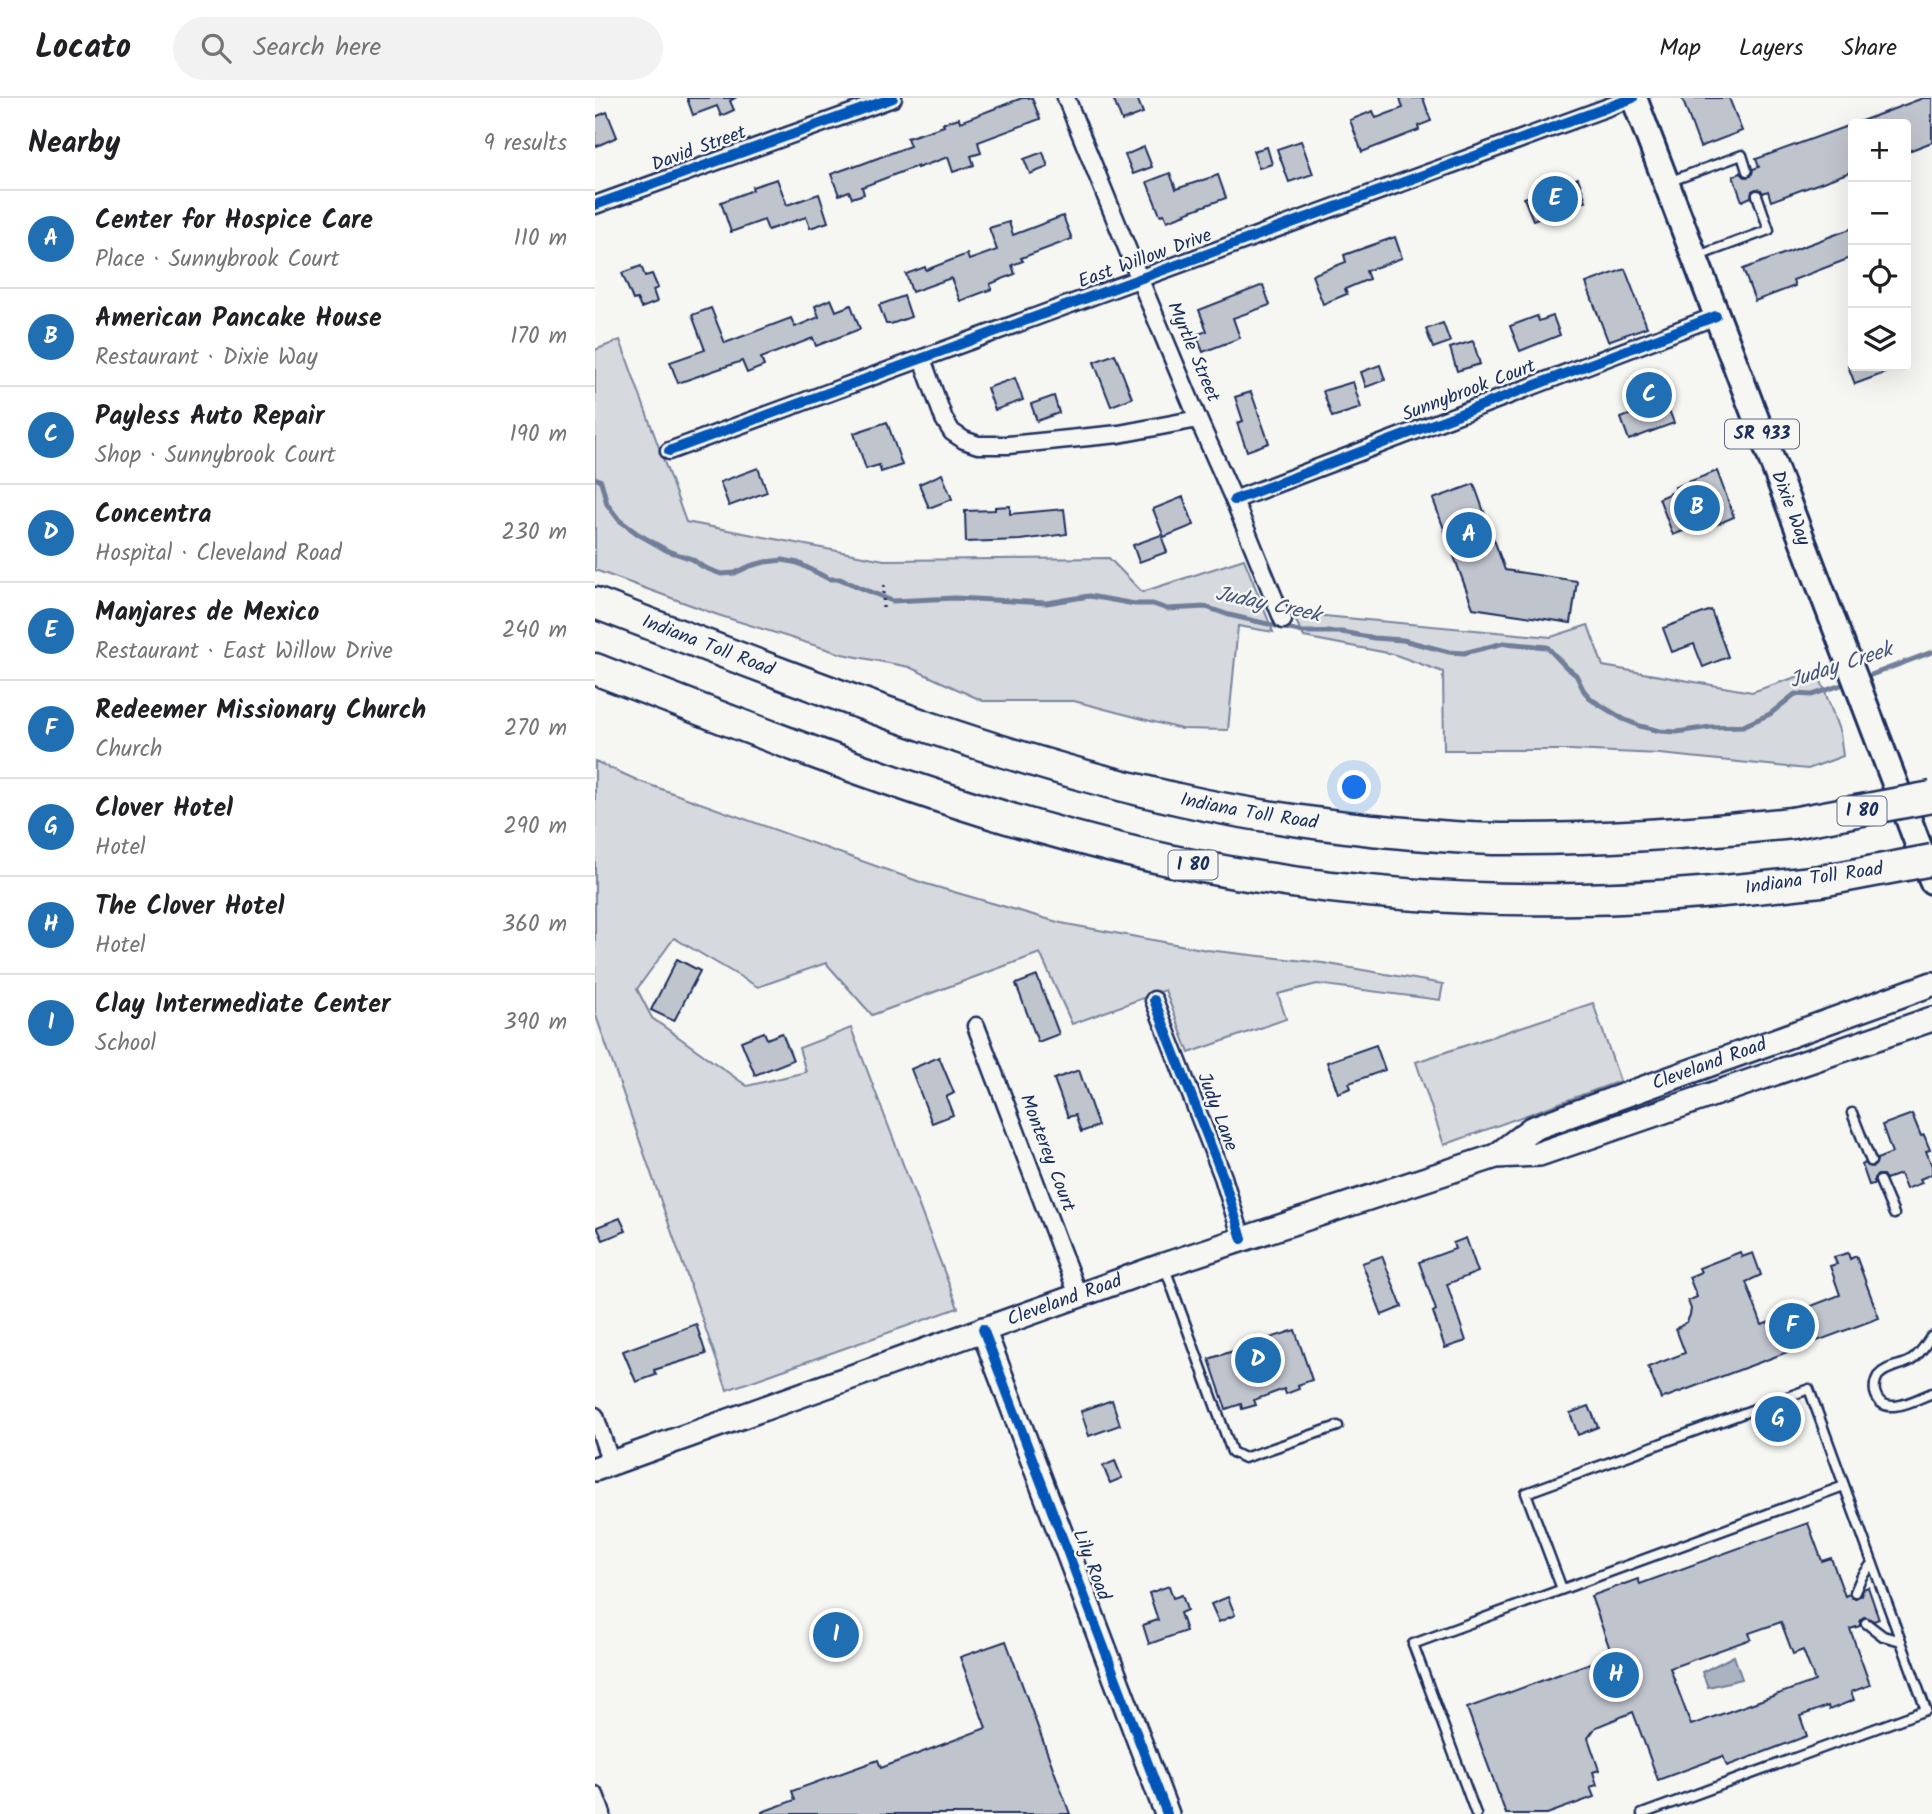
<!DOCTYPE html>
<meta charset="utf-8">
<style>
body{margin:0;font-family:Kalam,sans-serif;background:#f2f2f2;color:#202124}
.controls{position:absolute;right:21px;top:21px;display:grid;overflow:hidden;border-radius:7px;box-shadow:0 7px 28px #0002}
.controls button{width:63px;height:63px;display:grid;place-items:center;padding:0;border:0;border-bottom:2px solid #e0e0e0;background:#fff;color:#202124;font:35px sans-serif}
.you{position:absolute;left:760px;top:690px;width:24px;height:24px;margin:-18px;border:5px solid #fff;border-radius:50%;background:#1a73e8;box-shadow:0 0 0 10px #1a73e833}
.badge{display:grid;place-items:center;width:46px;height:46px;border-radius:50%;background:#1f6fb2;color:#fff;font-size:23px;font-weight:700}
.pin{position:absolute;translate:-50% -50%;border:4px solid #fff;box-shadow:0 2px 7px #0006}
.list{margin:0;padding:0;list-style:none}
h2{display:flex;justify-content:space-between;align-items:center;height:91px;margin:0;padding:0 28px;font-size:30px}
h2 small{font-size:23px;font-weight:400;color:#757577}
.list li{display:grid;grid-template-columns:46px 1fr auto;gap:21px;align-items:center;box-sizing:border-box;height:98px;padding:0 28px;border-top:2px solid #e0e0e0}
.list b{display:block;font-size:26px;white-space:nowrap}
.list p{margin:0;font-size:23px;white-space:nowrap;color:#757577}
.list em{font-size:23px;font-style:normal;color:#757577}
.icon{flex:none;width:38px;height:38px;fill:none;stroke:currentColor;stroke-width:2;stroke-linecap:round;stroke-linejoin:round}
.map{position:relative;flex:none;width:1337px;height:1716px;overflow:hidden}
header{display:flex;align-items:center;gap:42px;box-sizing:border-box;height:98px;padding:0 35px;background:#fff;border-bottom:2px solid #e0e0e0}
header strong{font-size:33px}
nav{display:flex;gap:38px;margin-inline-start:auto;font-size:24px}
.search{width:490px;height:63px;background:#f2f2f2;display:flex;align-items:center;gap:18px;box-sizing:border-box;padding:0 24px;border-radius:38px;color:#757577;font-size:26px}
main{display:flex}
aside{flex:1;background:#fff}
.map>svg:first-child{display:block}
.green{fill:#d6d9dd;stroke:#78849e;stroke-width:2}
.water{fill:#abb2c0;stroke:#717e99;stroke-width:2}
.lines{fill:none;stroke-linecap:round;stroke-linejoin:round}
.stream{stroke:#717e99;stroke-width:5}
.building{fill:#c0c4cd;stroke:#1b2f5e;stroke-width:2;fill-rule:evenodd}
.lane-casing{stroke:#1b2f5e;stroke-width:13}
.street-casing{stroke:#1b2f5e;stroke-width:21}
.secondary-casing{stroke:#1b2f5e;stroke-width:28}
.primary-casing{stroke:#1b2f5e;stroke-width:30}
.highway-casing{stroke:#1b2f5e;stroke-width:35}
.path{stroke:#1b2f5e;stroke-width:3.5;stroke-dasharray:2 5;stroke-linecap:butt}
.lane{stroke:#f6f6f2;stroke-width:8}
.street{stroke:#f6f6f2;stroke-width:16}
.secondary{stroke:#f6f6f2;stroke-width:23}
.primary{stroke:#f6f6f2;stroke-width:24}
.highway{stroke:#f6f6f2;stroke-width:30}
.highway-bridge-casing{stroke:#1b2f5e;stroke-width:35;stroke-linecap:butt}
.highway-bridge{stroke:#f6f6f2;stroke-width:30}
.cycleway-casing{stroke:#f6f6f2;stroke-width:15}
.cycleway{stroke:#0057b8;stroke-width:10}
.labels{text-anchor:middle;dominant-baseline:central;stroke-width:5;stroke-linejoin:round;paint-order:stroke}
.shield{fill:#f6f6f2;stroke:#5d6b8a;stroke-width:2}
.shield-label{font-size:18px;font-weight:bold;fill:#1b2f5e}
.street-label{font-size:19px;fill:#1b2f5e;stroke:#f6f6f2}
.water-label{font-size:21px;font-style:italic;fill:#46567b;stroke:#f6f6f2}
</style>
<header>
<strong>Locato</strong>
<div class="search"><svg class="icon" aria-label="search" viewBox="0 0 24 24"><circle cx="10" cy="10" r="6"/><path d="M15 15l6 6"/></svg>Search here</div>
<nav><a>Map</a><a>Layers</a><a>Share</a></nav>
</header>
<main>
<aside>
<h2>Nearby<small>9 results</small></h2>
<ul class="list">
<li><span class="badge">A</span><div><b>Center for Hospice Care</b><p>Place · Sunnybrook Court</p></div><em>110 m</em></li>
<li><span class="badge">B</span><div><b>American Pancake House</b><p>Restaurant · Dixie Way</p></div><em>170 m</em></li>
<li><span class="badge">C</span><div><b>Payless Auto Repair</b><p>Shop · Sunnybrook Court</p></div><em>190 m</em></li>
<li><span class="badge">D</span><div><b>Concentra</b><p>Hospital · Cleveland Road</p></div><em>230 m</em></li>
<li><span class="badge">E</span><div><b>Manjares de Mexico</b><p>Restaurant · East Willow Drive</p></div><em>240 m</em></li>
<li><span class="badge">F</span><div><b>Redeemer Missionary Church</b><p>Church</p></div><em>270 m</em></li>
<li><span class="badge">G</span><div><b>Clover Hotel</b><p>Hotel</p></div><em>290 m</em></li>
<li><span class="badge">H</span><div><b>The Clover Hotel</b><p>Hotel</p></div><em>360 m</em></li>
<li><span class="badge">I</span><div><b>Clay Intermediate Center</b><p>School</p></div><em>390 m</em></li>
</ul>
</aside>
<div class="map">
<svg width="1337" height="1716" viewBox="0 0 1337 1716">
<rect width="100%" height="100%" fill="#f6f6f2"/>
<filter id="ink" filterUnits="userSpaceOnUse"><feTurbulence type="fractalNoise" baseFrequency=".0143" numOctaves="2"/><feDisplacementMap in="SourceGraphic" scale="14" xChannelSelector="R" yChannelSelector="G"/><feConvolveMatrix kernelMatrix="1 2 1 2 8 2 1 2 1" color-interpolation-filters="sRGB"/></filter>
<g filter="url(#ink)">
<!-- green -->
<g class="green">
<path d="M25 242 91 424 289 462 514 460 547 494 649 461 678 534 643 528 633 632 586 631 479 603H388L314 569 247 556 123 517 0 472V252Z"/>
<path d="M697 515 956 539 993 527 1008 568 1157 594 1222 572 1245 635 1248 658 1213 671 1065 656 975 652H849L848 574 798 556 709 539Z"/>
<path d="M0 663 44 683 328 785 466 825 612 852 728 865 848 886 845 902 722 886 683 896 691 921 594 955 570 892 477 926 445 855 277 917 231 865 163 889 79 840 42 891 57 920 152 988 211 974 204 950 256 930 363 1210 132 1292 0 915Z"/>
<path d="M998 905 1025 983 849 1047 821 964Z"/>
</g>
<!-- water -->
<path class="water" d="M1139 1558 1147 1581 1113 1589 1107 1574Z"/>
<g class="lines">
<!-- stream -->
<g class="stream">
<path d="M0 380 6 383 12 406 24 422 43 436 73 453 97 461 108 469 126 476 140 475 155 468 170 464 188 462 203 465 234 481H245L297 503 360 500 452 505 494 498 540 506H558L572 511 611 509 634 517 708 534H747L779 540 808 542 854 554 869 555 909 545 952 549 971 569 981 577 989 593 997 602 1028 621 1045 628 1065 633 1082 634 1115 629 1148 628 1175 616 1200 596 1217 597 1255 584"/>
<path d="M1268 580 1337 554"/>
</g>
</g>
<!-- building -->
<g class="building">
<path d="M92 0H140L135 3 139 12 126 18 122 8 98 17Z"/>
<path d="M427 0H437L445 21 383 44 386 55 376 58 379 67 358 74 353 59 322 70V68L267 89 269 96 257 100 254 93 244 97 236 76 259 68V69L315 48 312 40 349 28 348 25 364 20 365 24Z"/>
<path d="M518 0H542L548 15 527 23Z"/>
<path d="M805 0H828L836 23 823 28 824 32 767 54 755 22 778 13 781 20 808 10Z"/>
<path d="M1087 0H1134L1147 33 1105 49Z"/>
<path d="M1328 0H1337V44L1311 54V26H1261V25Z"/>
<path d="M12 14 22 39 0 49V19Z"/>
<path d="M1258 26V73L1176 103 1173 93 1168 95 1166 92 1161 91 1157 93 1156 99 1147 103 1138 78 1146 75 1150 79 1156 78 1158 71 1164 69 1161 61Z"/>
<path d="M706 43 718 76 694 84 682 51Z"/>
<path d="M549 49 557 69 538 76 530 57Z"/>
<path d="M672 49 677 66 664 70 658 53Z"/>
<path d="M448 54 453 69 435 76 429 61Z"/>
<path d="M575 75 581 91 623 77 631 100 590 115 591 116 572 123 569 116 565 117 552 84Z"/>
<path d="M983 80 991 103 938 122 929 100Z"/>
<path d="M182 81 192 107 224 96 233 124 215 130 211 119 173 132 169 122 136 134 126 104 158 92 157 89Z"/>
<path d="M468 118 477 141 426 160 428 163 417 167 420 176 395 186 397 191 365 203 356 180 317 194 311 176 330 169 331 172 372 156 374 162 402 152 394 130 414 124 418 137Z"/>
<path d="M1258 130V159L1198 182 1200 188 1160 203 1148 171Z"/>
<path d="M800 139 807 160 771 173 774 181 750 191 752 196 728 206 717 177 751 164 749 157Z"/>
<path d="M46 168 50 178 57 176 63 190 58 192 62 204 46 210 42 201 38 202 27 175Z"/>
<path d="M1030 171 1052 229 1013 243 991 185Z"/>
<path d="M668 187 675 207 638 220 645 240 608 254 601 237 612 233 604 212Z"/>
<path d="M309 198 316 219 296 226H291L284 207Z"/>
<path d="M236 201 241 213 256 207 265 231 221 248 218 240 166 260 169 268 152 275 147 263 83 285 75 264 110 252 97 217 116 210 130 245 196 220 200 229 224 219 220 208Z"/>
<path d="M942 218 944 223 958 218 965 237 925 253 915 228Z"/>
<path d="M848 225 855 244 838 250 831 231Z"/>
<path d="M878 243 885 266 862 273 855 250Z"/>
<path d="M520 256 537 300 516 308 499 264Z"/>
<path d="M785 267 790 282 771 289 766 274Z"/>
<path d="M1253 268H1306V269L1260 286Z"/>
<path d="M1059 273 1079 325 1034 342 1026 320 1047 312 1035 281Z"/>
<path d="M420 280 428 302 400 312 392 290Z"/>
<path d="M758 284 766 310 737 319 728 293Z"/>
<path d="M656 294 674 345 652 353 642 325 648 323 640 299Z"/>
<path d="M459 298 464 315 442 323 436 306Z"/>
<path d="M292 324 307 367 286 374 284 367 271 371 259 335Z"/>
<path d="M163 370 172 394 134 408 125 384Z"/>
<path d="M1122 373 1139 419 1104 434 1101 428 1078 437 1064 400 1081 393 1080 389Z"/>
<path d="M347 376 357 401 334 410 324 386Z"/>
<path d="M879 386 910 472 982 483 976 525 878 510 838 401Z"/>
<path d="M588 399 599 427 569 439 558 411Z"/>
<path d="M415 408V416L469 411 472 436 425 442 371 444 370 413 400 412V409Z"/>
<path d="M566 437 572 454 544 464 538 447Z"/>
<path d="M1116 512 1133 559 1108 569 1099 546 1077 554 1068 530Z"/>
<path d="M82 861 105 873 79 923 56 912Z"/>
<path d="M442 878 464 936 443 944 421 886Z"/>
<path d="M169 934 172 941 187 935 198 962 160 977 146 943Z"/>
<path d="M781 947 790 972 754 985 756 990 743 995 732 964Z"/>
<path d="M344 959 359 995 351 999 358 1017 337 1025 316 971Z"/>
<path d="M484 972 503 1028 486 1034 480 1017 473 1019 459 981Z"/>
<path d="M1317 1016 1326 1038 1329 1037 1335 1052 1331 1053 1337 1068V1076L1325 1081 1327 1085 1311 1091 1305 1076 1291 1081 1288 1077H1283L1279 1080V1086L1274 1087 1267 1067 1270 1065 1273 1068 1278 1069 1281 1066 1282 1061 1297 1055 1287 1027Z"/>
<path d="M25 1120 31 1133 8 1142 2 1129Z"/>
<path d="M871 1140 883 1174 852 1186 871 1243 850 1250 838 1214 841 1212 824 1164 860 1151 858 1145Z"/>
<path d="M1145 1154 1147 1159 1158 1155 1166 1177 1151 1184 1167 1227 1245 1197 1235 1168 1242 1166 1239 1159 1253 1155 1255 1161 1261 1158 1284 1220 1066 1301 1053 1269 1090 1255 1081 1231 1092 1224 1095 1217 1096 1211 1093 1203 1102 1199 1094 1179 1106 1174 1104 1170Z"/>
<path d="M787 1158 807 1209 787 1217 767 1165Z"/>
<path d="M101 1226 111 1256 59 1272 61 1277 41 1284 28 1253Z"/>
<path d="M700 1232 717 1282 703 1287 704 1291 691 1296 689 1291 659 1302 661 1307 647 1311 646 1306 631 1311 614 1261 650 1249 648 1242 661 1238 663 1244Z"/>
<path d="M517 1302 525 1327 494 1338 486 1313Z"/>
<path d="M994 1308 1003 1329 983 1337 975 1315Z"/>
<path d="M520 1363 527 1380 515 1385 508 1368Z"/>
<path d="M1213 1425 1227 1463 1236 1460 1250 1498 1254 1496 1257 1500H1261L1266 1497 1268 1491 1273 1489 1284 1521 1279 1523 1269 1519 1265 1522V1528L1255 1531 1275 1587 1256 1594 1259 1602 1234 1612 1233 1608 1205 1618 1212 1638 1132 1668 1128 1658 1063 1682 1038 1614 1001 1629 993 1640 1004 1672 998 1674 1002 1687 995 1689 999 1699 952 1716H911L872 1610 1017 1557 996 1498 1043 1481 1045 1486ZM1186 1524 1198 1556 1208 1552 1220 1583 1096 1627 1075 1570 1156 1541 1154 1535Z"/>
<path d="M574 1488 578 1500 587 1497 592 1512 585 1515 591 1533 554 1546 548 1527 563 1522 554 1495Z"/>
<path d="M633 1499 640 1517 624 1524 616 1506Z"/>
<path d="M411 1543 475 1716H167V1714L200 1702 197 1693 283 1662 286 1670 391 1630 365 1559Z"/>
</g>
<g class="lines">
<!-- lane casing -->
<g class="lane-casing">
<g id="lane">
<path d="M1073 84 1147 57 1152 73"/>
<path d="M1103 158 1174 132 1162 97"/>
<path d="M1257 1015 1276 1063"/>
<path d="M1285 1083 1299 1116"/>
<path d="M570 1170 637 1354 649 1360 743 1328"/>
<path d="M1336 1239C1331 1246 1325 1256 1318 1261 1308 1269 1292 1267 1283 1278 1280 1283 1279 1288 1280 1294 1287 1321 1320 1302 1337 1295"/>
<path d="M967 1491 931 1395 1214 1291 1331 1612 1047 1716"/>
<path d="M1260 1494 1266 1480 1277 1465"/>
<path d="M1271 1525 1288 1538 1306 1543"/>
<path d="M881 1716 818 1546 1249 1388"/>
</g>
</g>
<!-- street casing -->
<g class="street-casing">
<g id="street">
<path d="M471 0 545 182 603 321 639 402 688 522"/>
<path d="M0 107 298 0"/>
<path d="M327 261 349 321 357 334 369 342 383 347H413L524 336 603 321"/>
<path d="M74 353 1038 0"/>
<path d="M639 402 1121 218"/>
<path d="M559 902 628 1079 647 1141"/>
<path d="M381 928 483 1197"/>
<path d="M0 1318 16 1365"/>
<path d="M0 1697 7 1716"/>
</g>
</g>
<!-- secondary casing -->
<g class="secondary-casing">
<g id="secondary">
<path id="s1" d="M901 1058 936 1031 1337 886"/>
<path d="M388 1231 572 1716"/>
<path id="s2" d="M0 1371 569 1167 901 1058 944 1056 1337 921"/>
</g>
</g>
<!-- primary casing -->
<g class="primary-casing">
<g id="primary">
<path id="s3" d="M1039 0 1337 783"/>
</g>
</g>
<!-- highway casing -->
<g class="highway-casing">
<g id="highway">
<path id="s4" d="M0 505C193 578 385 657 587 702 649 716 713 725 777 732 820 736 863 741 907 741 1004 742 1101 735 1197 725"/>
<path d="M0 571C216 654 434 743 664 779 770 796 879 803 986 801 1066 800 1146 792 1226 783"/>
</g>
</g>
<!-- path -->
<path class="path" d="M288 510 289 487"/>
<!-- lane -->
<use href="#lane" class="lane"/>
<!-- street -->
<use href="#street" class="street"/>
<!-- secondary -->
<use href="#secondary" class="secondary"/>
<!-- primary -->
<use href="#primary" class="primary"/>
<!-- highway -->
<use href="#highway" class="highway"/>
<!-- highway-bridge casing -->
<g class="highway-bridge-casing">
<g id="highway-bridge">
<path d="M1197 725 1337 699"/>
<path d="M1226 783 1337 762"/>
</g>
</g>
<!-- highway-bridge -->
<use href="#highway-bridge" class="highway-bridge"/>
<!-- cycleway casing -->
<g class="cycleway-casing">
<g id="cycleway">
<path d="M0 107 298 0"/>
<path d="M74 353 1038 0"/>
<path d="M639 402 1121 218"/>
<path d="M559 902 628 1079 647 1141"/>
<path d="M388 1231 572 1716"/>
</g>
</g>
<!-- cycleway -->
<use href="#cycleway" class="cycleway"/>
</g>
</g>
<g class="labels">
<!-- shield labels -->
<g class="shield">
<rect x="1130" y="321.5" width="74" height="29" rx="5"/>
<rect x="1242.5" y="698.5" width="49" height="29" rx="5"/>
<rect x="573.5" y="752.5" width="49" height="29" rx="5"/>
</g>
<g class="shield-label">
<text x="1167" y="336">SR 933</text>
<text x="1267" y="713">I 80</text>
<text x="598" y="767">I 80</text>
</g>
<!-- street labels -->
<g class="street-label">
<text transform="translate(104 51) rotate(-20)">David Street</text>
<text transform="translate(550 161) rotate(-20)">East Willow Drive</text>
<text transform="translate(598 254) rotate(67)">Myrtle Street</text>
<text transform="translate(874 293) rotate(-21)">Sunnybrook Court</text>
<text stroke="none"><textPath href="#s3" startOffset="439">Dixie Way</textPath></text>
<text stroke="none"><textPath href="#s4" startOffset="121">Indiana Toll Road</textPath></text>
<text stroke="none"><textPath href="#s4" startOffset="688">Indiana Toll Road</textPath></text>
<text transform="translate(1219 781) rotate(-8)">Indiana Toll Road</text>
<text stroke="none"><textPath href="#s1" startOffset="234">Cleveland Road</textPath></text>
<text transform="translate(622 1014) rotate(69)">Judy Lane</text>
<text transform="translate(452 1055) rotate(69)">Monterey Court</text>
<text stroke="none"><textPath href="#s2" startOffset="499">Cleveland Road</textPath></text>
<text transform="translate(496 1467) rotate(69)">Lily Road</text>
</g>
<!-- water labels -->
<g class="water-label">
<text transform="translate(673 507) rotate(12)">Juday Creek</text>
<text transform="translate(1246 568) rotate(-18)">Juday Creek</text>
</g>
</g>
</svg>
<div class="controls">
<button>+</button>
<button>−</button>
<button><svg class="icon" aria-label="locate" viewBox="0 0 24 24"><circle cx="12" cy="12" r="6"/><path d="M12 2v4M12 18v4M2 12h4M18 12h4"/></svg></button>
<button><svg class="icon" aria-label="layers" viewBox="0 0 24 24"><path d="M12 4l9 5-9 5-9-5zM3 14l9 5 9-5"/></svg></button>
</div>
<div class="you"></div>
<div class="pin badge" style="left:874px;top:437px">A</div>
<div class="pin badge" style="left:1102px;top:410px">B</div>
<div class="pin badge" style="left:1054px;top:297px">C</div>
<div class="pin badge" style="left:663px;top:1262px">D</div>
<div class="pin badge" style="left:960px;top:101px">E</div>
<div class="pin badge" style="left:1197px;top:1228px">F</div>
<div class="pin badge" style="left:1183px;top:1321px">G</div>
<div class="pin badge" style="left:1021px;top:1577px">H</div>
<div class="pin badge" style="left:241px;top:1537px">I</div>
</div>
</main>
